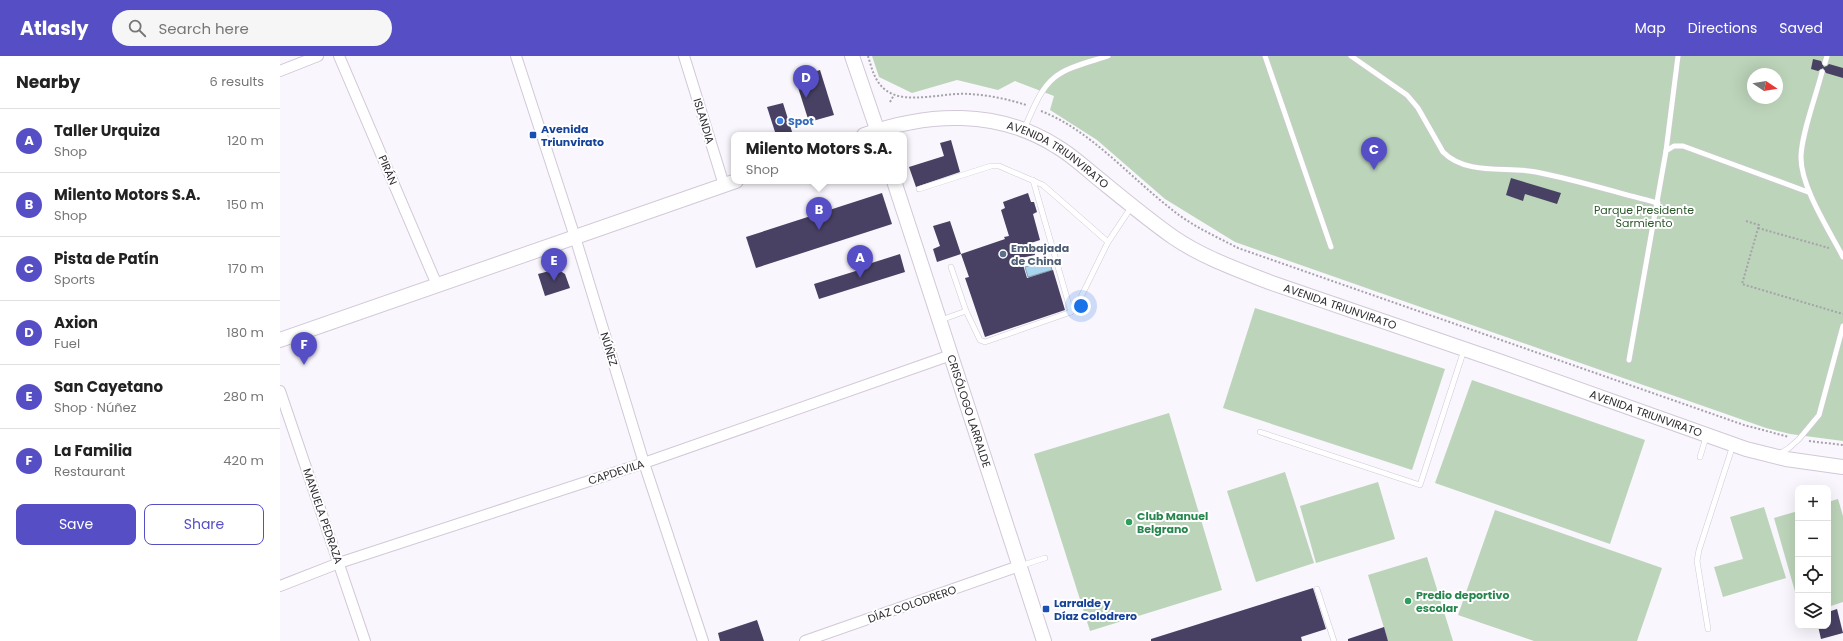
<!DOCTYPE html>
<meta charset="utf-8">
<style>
body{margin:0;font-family:Poppins,sans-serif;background:#f6f6f6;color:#222}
.controls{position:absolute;right:12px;bottom:12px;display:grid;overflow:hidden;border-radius:8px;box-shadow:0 4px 16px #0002}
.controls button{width:36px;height:36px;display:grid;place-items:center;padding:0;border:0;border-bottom:1px solid #e0e0e0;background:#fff;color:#222;font:20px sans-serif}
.compass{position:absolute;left:1467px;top:12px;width:36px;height:36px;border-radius:50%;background:#fff;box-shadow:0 4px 16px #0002;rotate:102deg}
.you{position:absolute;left:801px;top:250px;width:14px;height:14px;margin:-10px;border:3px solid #fff;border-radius:50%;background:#1a73e8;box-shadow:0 0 0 6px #1a73e833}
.badge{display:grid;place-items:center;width:26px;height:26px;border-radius:50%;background:#564ec5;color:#fff;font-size:13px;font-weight:700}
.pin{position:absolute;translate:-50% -33px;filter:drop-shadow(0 1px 2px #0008)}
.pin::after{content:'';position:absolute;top:21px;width:14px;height:12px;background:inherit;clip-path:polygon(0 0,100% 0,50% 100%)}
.popup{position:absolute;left:451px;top:76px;width:176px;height:52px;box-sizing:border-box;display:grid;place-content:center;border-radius:8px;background:#fff;filter:drop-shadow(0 1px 3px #0005);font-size:13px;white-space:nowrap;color:#767676}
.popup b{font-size:15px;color:#222}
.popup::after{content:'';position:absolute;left:50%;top:100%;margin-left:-8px;border:8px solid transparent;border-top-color:#fff}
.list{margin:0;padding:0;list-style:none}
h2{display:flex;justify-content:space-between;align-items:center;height:52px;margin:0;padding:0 16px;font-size:17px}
h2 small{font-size:13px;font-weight:400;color:#767676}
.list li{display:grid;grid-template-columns:26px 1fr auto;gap:12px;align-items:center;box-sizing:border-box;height:64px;padding:0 16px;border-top:1px solid #e0e0e0}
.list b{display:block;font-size:15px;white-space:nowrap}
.list p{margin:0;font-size:13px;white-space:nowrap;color:#767676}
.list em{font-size:13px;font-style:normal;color:#767676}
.actions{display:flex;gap:8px;padding:12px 16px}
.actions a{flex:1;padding:9px 0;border:1px solid #564ec5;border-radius:8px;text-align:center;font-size:14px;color:#564ec5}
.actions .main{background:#564ec5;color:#fff}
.icon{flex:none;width:22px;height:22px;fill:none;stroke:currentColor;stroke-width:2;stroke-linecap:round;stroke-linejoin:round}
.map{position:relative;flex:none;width:1563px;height:585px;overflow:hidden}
header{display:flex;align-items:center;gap:24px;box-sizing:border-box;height:56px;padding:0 20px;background:#564ec5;color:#fff}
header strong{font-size:19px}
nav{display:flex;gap:22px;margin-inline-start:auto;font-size:14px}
.search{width:280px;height:36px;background:#f6f6f6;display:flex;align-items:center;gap:10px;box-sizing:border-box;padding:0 14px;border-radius:22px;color:#767676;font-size:15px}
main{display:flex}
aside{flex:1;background:#fff}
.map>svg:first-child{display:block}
.green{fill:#bcd4ba;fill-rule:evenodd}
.water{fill:#a9d4ed;stroke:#84a1b5}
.building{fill:#484163}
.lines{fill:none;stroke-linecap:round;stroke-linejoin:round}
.lane-casing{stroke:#d2c8d8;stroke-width:6}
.street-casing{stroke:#d2c8d8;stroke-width:12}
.secondary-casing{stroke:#d2c8d8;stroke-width:16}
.path{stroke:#a6a2a9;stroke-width:2;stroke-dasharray:2 2;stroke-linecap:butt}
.lane{stroke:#fff;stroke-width:5}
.street{stroke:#fff;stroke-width:10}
.secondary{stroke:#fff;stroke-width:14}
.shop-dot{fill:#3f7fe0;stroke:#fff;stroke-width:1.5}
.transit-dot{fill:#1a4fb4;stroke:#fff;stroke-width:1.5}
.service-dot{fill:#5c6f8a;stroke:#fff;stroke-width:1.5}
.leisure-dot{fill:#2e9e5b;stroke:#fff;stroke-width:1.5}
.labels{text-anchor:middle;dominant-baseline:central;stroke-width:4;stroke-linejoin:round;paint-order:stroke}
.street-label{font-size:11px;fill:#2f2b32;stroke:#fff}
.shop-label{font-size:11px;font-weight:bold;fill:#366cbe;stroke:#fff;text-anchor:start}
.transit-label{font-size:11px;font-weight:bold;fill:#164399;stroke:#fff;text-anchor:start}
.park-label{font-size:11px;fill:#2b572a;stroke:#fff}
.service-label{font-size:11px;font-weight:bold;fill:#4e5e75;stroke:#fff;text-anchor:start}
.leisure-label{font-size:11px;font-weight:bold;fill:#27864d;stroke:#fff;text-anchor:start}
</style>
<header>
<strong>Atlasly</strong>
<div class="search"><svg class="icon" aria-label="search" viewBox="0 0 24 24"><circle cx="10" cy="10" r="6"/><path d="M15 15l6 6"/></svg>Search here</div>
<nav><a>Map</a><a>Directions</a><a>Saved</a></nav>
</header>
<main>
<aside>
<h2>Nearby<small>6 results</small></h2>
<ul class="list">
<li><span class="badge">A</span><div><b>Taller Urquiza</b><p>Shop</p></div><em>120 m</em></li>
<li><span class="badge">B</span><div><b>Milento Motors S.A.</b><p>Shop</p></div><em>150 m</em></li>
<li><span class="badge">C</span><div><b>Pista de Patín</b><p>Sports</p></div><em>170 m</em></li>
<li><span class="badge">D</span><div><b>Axion</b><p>Fuel</p></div><em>180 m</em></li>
<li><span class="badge">E</span><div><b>San Cayetano</b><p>Shop · Núñez</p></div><em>280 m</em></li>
<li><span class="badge">F</span><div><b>La Familia</b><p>Restaurant</p></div><em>420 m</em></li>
</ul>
<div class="actions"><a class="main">Save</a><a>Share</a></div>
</aside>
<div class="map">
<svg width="1563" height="585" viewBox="0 0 1563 585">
<rect width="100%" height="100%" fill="#faf6fd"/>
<!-- green -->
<g class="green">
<path d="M592 0H1563V385L1510 378 1486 372 955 186 885 143 817 84 770 54 774 40 735 25 718 34 677 24 632 37 599 21ZM1473 18H1497V42H1473Z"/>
<path d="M975 252 1165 313 1132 414 943 352Z"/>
<path d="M1192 324 1365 384 1330 488 1155 427Z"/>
<path d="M889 357 942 534 810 575 754 398Z"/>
<path d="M1005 416 1034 507 976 526 947 435Z"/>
<path d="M1098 426 1115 483 1036 507 1020 450Z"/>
<path d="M1558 443 1563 460V546L1548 551V446Z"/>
<path d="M1484 451 1506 522 1443 541 1434 511 1463 503 1450 461Z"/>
<path d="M1215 454 1382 512 1357 585H1254L1178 559Z"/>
<path d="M1518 455V546L1494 462Z"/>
<path d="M1147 501 1173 585H1108L1088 519Z"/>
</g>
<!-- water -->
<path class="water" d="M769 204 772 214 748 221 745 211Z"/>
<!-- building -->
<g class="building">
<path d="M1533 3 1541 5 1544 11 1547 10 1549 8 1563 12V22L1546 17 1543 12 1538 15 1531 13Z"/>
<path d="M540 14 554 59 529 66 515 22Z"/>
<path d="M503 47 513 79H496L487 51Z"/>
<path d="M671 84 680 116 636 131 629 111 664 100 660 87Z"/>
<path d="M1231 122 1281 137 1277 148 1245 138 1243 145 1226 139Z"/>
<path d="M602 137 612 168 476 212 466 181Z"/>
<path d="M748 137 751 146H754L757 156 753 158 760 184 751 187 755 199 741 202 747 222 773 214 785 254 705 281 685 222 689 221 681 198 725 183 724 181 729 180 721 154 725 152 723 146Z"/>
<path d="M670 165 681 198 657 206 653 193 660 190 653 170Z"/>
<path d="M620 198 625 216 539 243 534 228 579 214V211Z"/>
<path d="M277 213 285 218 290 232 265 240 258 218Z"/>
<path d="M1033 532 1046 573 1021 581 1022 585H871V583Z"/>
<path d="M1557 553 1563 577 1541 583 1538 570H1548V556Z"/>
<path d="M477 564 484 585H440L438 577Z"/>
<path d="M1104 571 1108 585H1068V583Z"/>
</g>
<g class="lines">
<!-- lane casing -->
<g class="lane-casing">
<g id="lane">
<path d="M985 0 1051 191"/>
<path d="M1071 0 1127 39 1138 52 1163 96C1187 120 1227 110 1256 116 1297 124 1338 137 1378 147"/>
<path d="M1545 7 1547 0"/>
<path d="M1542 16C1536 40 1522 76 1521 100 1520 130 1549 174 1563 201"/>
<path d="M744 73C753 54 761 28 781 17 794 9 813 5 828 0"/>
<path d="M1386 95 1398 0"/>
<path d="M753 124 791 256"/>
<path d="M639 133 711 110H719L763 129 828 186 798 247 791 256 705 286 700 284 686 255 661 264"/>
<path d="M828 186 852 150"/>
<path d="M671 211 686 255"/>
<path d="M1349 304 1386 95 1394 90H1403L1528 136"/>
<path d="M980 376 1140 429 1184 294"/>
<path d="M1499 398 1509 392 1519 383 1539 359 1563 270"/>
<path d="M1420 401 1426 381"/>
<path d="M740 510 765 502"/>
<path d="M1037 533 1054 585"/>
<path d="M1428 573 1417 505 1419 494 1453 389"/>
</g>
</g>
<!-- street casing -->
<g class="street-casing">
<g id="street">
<path d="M59 0 157 229"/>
<path d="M236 0 295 181 364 407 423 585"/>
<path d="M404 0 444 129"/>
<path d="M0 15 38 0"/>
<path d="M0 335 85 585"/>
<path d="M0 530 59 507 364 407 671 299"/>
<path d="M525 585 739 510"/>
</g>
</g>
<!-- secondary casing -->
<g class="secondary-casing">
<g id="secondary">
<path d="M572 0 599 79"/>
<path id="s1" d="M584 79C648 56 717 53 776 90 790 98 802 109 814 119 840 140 866 162 893 181 922 201 956 213 989 226L1219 305 1466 393 1506 403 1563 411"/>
<path id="s2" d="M614 125 764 585"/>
<path d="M0 284 456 125"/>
</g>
</g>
<!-- path -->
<g class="path">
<path d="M588 0C592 13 595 27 607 35 627 49 664 36 689 38 708 39 728 43 746 49"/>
<path d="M610 46 614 39"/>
<path d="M761 55C810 74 850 121 890 152 910 169 935 180 958 192L1464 369 1509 381"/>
<path d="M1466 165 1479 169 1462 228 1563 258"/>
<path d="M1478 172 1549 192"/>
<path d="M1529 385 1563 389"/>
</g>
<!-- lane -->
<use href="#lane" class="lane"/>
<!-- street -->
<use href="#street" class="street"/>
<!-- secondary -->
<use href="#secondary" class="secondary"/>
</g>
<!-- markers -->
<circle class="shop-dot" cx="500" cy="65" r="4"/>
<g class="transit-dot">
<rect x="249" y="75" width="8" height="8" rx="2"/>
<rect x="762" y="549" width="8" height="8" rx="2"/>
</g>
<circle class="service-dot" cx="723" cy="198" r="4"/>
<g class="leisure-dot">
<circle cx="849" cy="466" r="4"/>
<circle cx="1128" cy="545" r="4"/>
</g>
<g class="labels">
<!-- street labels -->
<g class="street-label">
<text transform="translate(424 65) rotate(73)">ISLANDIA</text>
<text stroke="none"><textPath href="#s1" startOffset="205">AVENIDA TRIUNVIRATO</textPath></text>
<text transform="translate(108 114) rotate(67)">PIRÁN</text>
<text stroke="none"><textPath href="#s1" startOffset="529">AVENIDA TRIUNVIRATO</textPath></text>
<text transform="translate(329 293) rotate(73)">NÚÑEZ</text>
<text stroke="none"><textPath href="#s2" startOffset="242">CRISÓLOGO LARRALDE</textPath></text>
<text stroke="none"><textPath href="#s1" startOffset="853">AVENIDA TRIUNVIRATO</textPath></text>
<text transform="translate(336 416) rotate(-18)">CAPDEVILA</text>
<text transform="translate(43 460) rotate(71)">MANUELA PEDRAZA</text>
<text transform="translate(632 548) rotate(-19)">DÍAZ COLODRERO</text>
</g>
<!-- shop labels -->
<g class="shop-label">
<text x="508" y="65">Spot</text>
</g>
<!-- transit labels -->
<g class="transit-label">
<text x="261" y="73">Avenida<tspan x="261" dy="13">Triunvirato</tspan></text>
<text x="774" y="547">Larralde y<tspan x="774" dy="13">Díaz Colodrero</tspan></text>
</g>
<!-- park labels -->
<g class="park-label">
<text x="1364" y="154">Parque Presidente<tspan x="1364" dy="13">Sarmiento</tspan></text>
</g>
<!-- service labels -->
<g class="service-label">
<text x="731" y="192">Embajada<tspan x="731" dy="13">de China</tspan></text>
</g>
<!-- leisure labels -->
<g class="leisure-label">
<text x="857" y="460">Club Manuel<tspan x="857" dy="13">Belgrano</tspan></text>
<text x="1136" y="539">Predio deportivo<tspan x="1136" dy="13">escolar</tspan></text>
</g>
</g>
</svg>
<div class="controls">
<button>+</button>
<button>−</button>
<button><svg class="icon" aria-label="locate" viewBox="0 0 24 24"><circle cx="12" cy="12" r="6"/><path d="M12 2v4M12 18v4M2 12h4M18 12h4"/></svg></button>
<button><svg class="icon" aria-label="layers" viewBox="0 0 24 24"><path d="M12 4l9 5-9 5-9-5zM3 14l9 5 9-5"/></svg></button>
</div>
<svg class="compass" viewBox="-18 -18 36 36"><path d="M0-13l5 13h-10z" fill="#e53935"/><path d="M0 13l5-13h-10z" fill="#767676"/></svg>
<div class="you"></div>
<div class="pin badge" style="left:580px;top:222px">A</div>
<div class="pin badge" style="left:539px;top:174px">B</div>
<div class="popup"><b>Milento Motors S.A.</b>Shop</div>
<div class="pin badge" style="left:1094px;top:114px">C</div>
<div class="pin badge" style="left:526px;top:42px">D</div>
<div class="pin badge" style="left:274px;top:225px">E</div>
<div class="pin badge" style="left:24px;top:309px">F</div>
</div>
</main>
